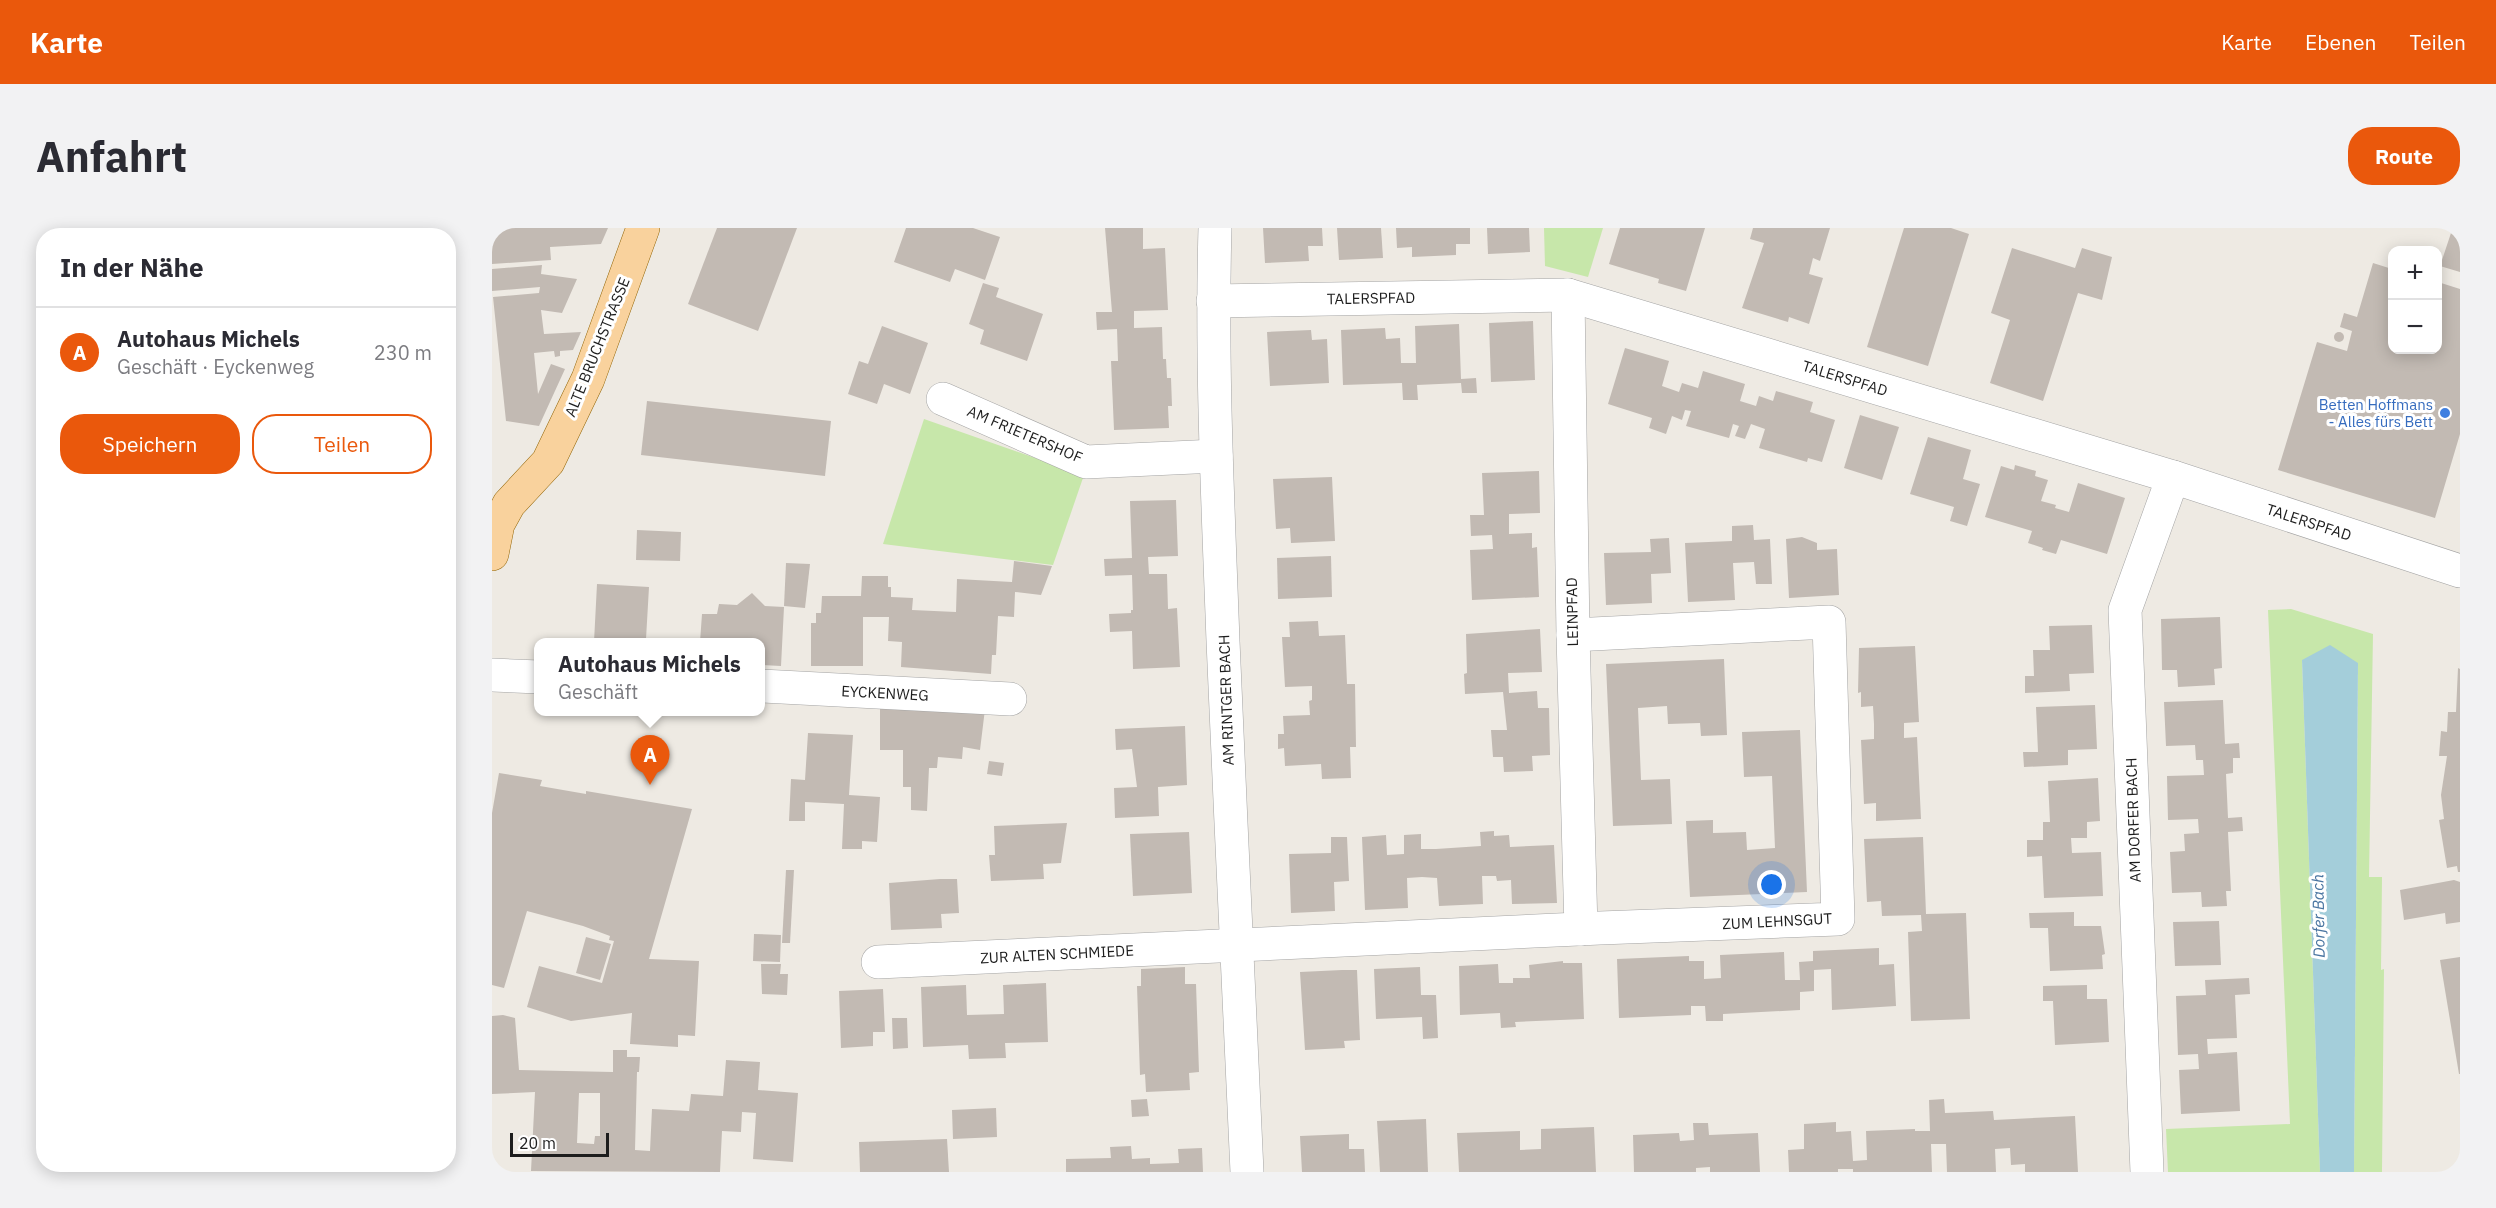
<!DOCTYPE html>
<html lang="de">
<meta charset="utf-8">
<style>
body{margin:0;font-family:"IBM Plex Sans",sans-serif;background:#f2f2f3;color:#2b2b33}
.controls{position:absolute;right:18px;top:18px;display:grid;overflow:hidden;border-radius:12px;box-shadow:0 3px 15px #0003}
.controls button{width:54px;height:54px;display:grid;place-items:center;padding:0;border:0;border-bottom:2px solid #e1e1e2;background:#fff;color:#2b2b33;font:30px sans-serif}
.scale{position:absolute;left:18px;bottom:15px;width:99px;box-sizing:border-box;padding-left:6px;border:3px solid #1d1d1d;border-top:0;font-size:16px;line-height:21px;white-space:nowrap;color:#1d1d1d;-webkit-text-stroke:4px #fff;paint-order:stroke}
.you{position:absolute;left:1280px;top:657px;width:21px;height:21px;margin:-15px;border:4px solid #fff;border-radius:50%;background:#1a73e8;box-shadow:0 0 0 9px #1a73e833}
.badge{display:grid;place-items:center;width:39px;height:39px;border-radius:50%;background:#ea580c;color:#fff;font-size:20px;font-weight:700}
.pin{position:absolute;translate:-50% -50px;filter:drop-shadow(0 2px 3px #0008)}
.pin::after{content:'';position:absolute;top:32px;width:21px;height:18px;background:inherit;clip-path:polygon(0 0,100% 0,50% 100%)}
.popup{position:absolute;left:42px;top:410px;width:231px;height:78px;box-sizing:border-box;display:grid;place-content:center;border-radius:12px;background:#fff;filter:drop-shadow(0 2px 4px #0005);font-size:20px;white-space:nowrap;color:#7c7c81}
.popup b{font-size:22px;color:#2b2b33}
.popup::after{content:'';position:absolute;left:50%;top:100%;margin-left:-12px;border:12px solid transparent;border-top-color:#fff}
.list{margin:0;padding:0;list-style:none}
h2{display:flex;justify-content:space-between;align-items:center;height:78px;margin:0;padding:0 24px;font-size:26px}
h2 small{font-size:20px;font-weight:400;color:#7c7c81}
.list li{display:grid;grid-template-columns:39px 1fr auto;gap:18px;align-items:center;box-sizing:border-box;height:90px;padding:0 24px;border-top:2px solid #e1e1e2}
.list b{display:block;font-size:22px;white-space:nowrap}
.list p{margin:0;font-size:20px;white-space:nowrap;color:#7c7c81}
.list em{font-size:20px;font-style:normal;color:#7c7c81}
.actions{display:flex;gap:12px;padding:18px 24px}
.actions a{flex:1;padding:14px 0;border:2px solid #ea580c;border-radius:24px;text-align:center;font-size:21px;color:#ea580c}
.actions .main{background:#ea580c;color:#fff}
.map{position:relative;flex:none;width:1968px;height:944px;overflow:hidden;border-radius:24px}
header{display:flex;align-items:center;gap:36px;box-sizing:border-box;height:84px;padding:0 30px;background:#ea580c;color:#fff}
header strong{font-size:28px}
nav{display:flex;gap:33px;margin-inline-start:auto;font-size:21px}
.intro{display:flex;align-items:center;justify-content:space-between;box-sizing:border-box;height:144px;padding:0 36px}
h1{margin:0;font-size:42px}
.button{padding:15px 27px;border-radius:24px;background:#ea580c;color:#fff;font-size:21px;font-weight:700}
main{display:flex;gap:36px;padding:0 36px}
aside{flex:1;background:#fff;border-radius:24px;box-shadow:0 3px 15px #0003}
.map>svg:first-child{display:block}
.grass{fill:#c7e7aa}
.water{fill:#a4ceda}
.building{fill:#c2bab3;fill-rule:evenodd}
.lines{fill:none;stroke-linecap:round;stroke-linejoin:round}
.minor-casing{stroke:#a4a4a4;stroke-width:34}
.major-casing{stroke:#916405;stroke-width:34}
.minor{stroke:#fff;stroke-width:33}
.major{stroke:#f9d29d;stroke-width:33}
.shop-dot{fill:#3f7fe0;stroke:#fff;stroke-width:2}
.labels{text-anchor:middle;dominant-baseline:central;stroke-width:6;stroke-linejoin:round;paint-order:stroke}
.street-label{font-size:15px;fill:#1d1d1d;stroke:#fff}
.shop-label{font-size:15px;fill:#366cbe;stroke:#fff;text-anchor:end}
.water-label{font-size:16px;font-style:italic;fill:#4a75a1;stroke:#fff}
</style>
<header>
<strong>Karte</strong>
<nav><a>Karte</a><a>Ebenen</a><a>Teilen</a></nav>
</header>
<div class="intro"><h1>Anfahrt</h1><a class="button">Route</a></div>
<main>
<aside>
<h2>In der Nähe<small></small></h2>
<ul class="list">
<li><span class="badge">A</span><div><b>Autohaus Michels</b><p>Geschäft · Eyckenweg</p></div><em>230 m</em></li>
</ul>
<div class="actions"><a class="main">Speichern</a><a>Teilen</a></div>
</aside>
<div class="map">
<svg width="1968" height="944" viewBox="0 0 1968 944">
<rect width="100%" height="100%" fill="#eeeae3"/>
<!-- grass -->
<g class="grass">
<path d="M1052 0H1111L1096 49 1053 38Z"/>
<path d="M432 191 592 247 561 337 391 316Z"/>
<path d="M1799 381 1881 406 1877 649H1890L1889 742 1892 741 1890 944H1862L1866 435 1810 432 1828 944H1676L1674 901 1798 896 1776 382Z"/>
</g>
<!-- water -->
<path class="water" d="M1838 417 1866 435 1862 944H1828L1810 432Z"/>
<!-- building -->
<g class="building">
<path d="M0 0H116L109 16 58 19 59 32 0 36Z"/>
<path d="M225 0H305L266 103 196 76Z"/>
<path d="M414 0H481L508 9 493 52 463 41 458 54 402 34Z"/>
<path d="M613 0H651V21L673 20 676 82 642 83V100L670 99 671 131H674L675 150H679L680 178H676L677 200 622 202 619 133H626L625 101 605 102 604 84H620Z"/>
<path d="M771 0H830L831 18H816L817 33 773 35Z"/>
<path d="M845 0H889L891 30 847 32Z"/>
<path d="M904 0H978V16H964V27L920 29V19L905 20Z"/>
<path d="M995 0H1037L1038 24 996 26Z"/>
<path d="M1128 0H1213L1194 63 1166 55 1167 51 1117 36Z"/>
<path d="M1261 0H1338L1328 33 1321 30 1317 46 1331 50 1317 96 1297 89 1296 94 1250 80 1272 15 1258 11Z"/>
<path d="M1412 0H1459L1477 6 1436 138 1375 119Z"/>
<path d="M1959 5 1968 8V44L1948 38Z"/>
<path d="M1520 20 1583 40 1590 20 1620 29 1610 72 1586 65 1551 173 1498 155 1518 92 1499 85Z"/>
<path d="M1881 35 1900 41V122H1946V54L1968 61V206L1943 290 1786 242 1825 114 1855 123 1860 103 1848 99 1852 85 1865 89Z"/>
<path d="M50 37 49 46 85 51 70 85 49 82 52 106 89 104 81 122 68 123V128L63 129 62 123 42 125 46 166 59 136 73 141 47 198 14 193 1 69 47 65 48 59 0 63V41Z"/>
<path d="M491 55 507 60 504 69 551 86 535 133 488 116 492 102 477 96Z"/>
<path d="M1041 93 1043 152 999 154 997 95Z"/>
<path d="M967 96 969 151 984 150 985 165H970L969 155 925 157 926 172H911L910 155 851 157 849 102 893 100 894 111 908 110 909 135H924L923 98Z"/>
<path d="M390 98 436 115 418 166 392 156 385 176 356 166 367 133 376 136Z"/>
<path d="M819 102 820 112 835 111 837 155 778 158 775 104Z"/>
<circle cx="1847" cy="109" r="5"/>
<path d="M1133 120 1177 133 1170 158 1187 164 1190 155 1206 160 1211 143 1253 156 1248 173 1264 178 1267 168 1281 173 1284 163 1321 174 1318 184 1343 192 1330 234 1316 230 1315 234 1267 220 1273 201 1259 196 1253 211 1243 208 1247 198 1241 196 1237 210 1194 198 1199 183 1193 182 1190 192 1180 188 1174 206 1157 200 1160 190 1116 176Z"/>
<path d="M155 173 339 193 333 248 149 227Z"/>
<path d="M1368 187 1407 199 1390 252 1352 240Z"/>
<path d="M1436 209 1479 222 1471 251 1488 256 1475 298 1458 293 1462 279 1418 266Z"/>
<path d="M1523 237 1544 243 1543 248 1556 252 1549 273 1564 277 1563 280 1577 284 1586 255 1633 270 1615 326 1569 312 1564 326 1550 322 1551 320 1536 315 1540 303 1493 289 1509 238 1522 242Z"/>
<path d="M1047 243 1048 285 1017 286V306L1040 305V320L1045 319 1047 369 980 372 978 322 1001 321 1000 307 979 308 978 287H992L990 245Z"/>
<path d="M840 249 843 313 799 315 798 300 784 301 781 251Z"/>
<path d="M684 272 686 328 656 329 657 346H675L676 381 685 380 688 439 641 441 640 403 618 404 617 386 639 385V382H641L640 347 613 348 612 331 640 330 638 273Z"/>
<path d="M1261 297 1262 312 1278 311 1280 356H1264L1262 334 1241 335 1243 372 1196 374 1193 315 1240 313V298Z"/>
<path d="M145 302 189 304 188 333 144 332Z"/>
<path d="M1310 309 1325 315V322L1345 321 1347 367 1297 370 1294 311Z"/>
<path d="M1177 310 1179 345 1159 346 1160 375 1114 377 1112 325 1159 324 1158 311Z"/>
<path d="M839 328 840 369 786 371 785 330Z"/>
<path d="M522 333 560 338 549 367 523 364 522 389 506 388 504 427H500L499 446 409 439 410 414 396 413 397 389H371V438H319V395H324V385H329L330 368H369L370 348H396V359H399V369L421 370 420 382 464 384 465 351 520 354Z"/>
<path d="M294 335 318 336 313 380 292 378Z"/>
<path d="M105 356 157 359 154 411H166V414H102Z"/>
<path d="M260 365 273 378 292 379 289 438 269 437V414H208L210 386H225L227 376 245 377Z"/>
<path d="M1728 389 1730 440 1722 441 1723 457 1686 459 1685 442H1670L1669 391Z"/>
<path d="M826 393 827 408 853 407 855 456H863L864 519H858L859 550 830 551 829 536 793 538 792 520 786 521V506H792L791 488 818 487 817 473 820 472V458L793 459 790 409H798L797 394Z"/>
<path d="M1600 397 1602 445 1577 446 1578 463 1533 465V448H1542L1541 422H1558L1557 398Z"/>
<path d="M1048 401 1050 444 1016 445 1017 465 1045 463 1046 480H1057L1058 527 1040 528 1041 543 1012 544 1011 529H1001L999 502H1015L1011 464 973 466 972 446 975 445 974 406Z"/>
<path d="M1423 418 1427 494 1412 495V510L1425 509 1429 591 1384 593V575L1372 576 1369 512 1382 511V496L1381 478 1369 479V464L1366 465 1367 420Z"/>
<path d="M1232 431 1235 507 1209 508 1208 495 1176 496 1175 478 1146 480 1149 552 1178 551 1180 596 1121 598 1114 436Z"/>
<path d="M1966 440 1968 441V644H1966L1965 638 1955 640 1947 592 1952 591 1949 567 1955 528H1947L1949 503 1955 504 1956 484H1964Z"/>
<path d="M1731 472 1733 516 1747 515 1748 530H1741V545L1734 546 1736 590 1750 589 1751 603 1736 604 1739 663H1734L1735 678 1710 679 1709 664 1680 665 1678 624 1693 623 1692 606 1707 605 1706 591 1676 592 1675 548 1712 547 1711 532H1704L1703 517 1674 518 1672 474Z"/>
<path d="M388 475 493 481 488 522 471 519 470 531 446 529 445 540H437L435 583 419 582V559H411V522H388Z"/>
<path d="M1603 477 1605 521 1576 522V537L1532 539 1531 524H1546L1544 479Z"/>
<path d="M693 498 695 557 666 559 667 588 623 590 622 560 645 559 640 521 624 522 623 501Z"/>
<path d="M1308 502 1315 664 1198 669 1194 593 1221 592V605L1254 604 1255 622 1283 620 1280 548 1252 549 1250 504Z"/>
<path d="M316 505 361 507 357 567 388 569 385 614 370 613V621H350L352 576 313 574V593H297L299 551 313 552Z"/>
<path d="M497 533 512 535 510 548 495 546Z"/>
<path d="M7 545 50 552 48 558 94 566V563L200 581 157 731 207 733 203 808 186 807V819L138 816 140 785 79 793 35 779 47 738 110 755 122 713 117 712 118 708 91 698 35 683 12 760 0 757V585Z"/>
<path d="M1606 550 1608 593 1595 594V610H1579L1580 625 1609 624 1611 668 1552 670 1550 628 1535 629V612H1551V594H1558L1556 553Z"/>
<path d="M575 595 569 635 551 636 552 651 499 653 497 627H503L502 598Z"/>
<path d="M1002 603V608L1017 607 1018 619 1062 617 1065 675 1020 676 1019 652 1005 653 1004 648H990L991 676 947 678 945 650 930 649 915 650 916 680 873 682 870 609 894 607 895 627 912 626V607L929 606V621H944L989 618 988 604Z"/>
<path d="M697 604 700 665 641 668 638 606Z"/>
<path d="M839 609H855L857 653 842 654 843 683 799 685 797 626 839 625Z"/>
<path d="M1431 609 1434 686 1474 685 1478 791 1419 793 1416 704 1430 703 1429 687 1390 688 1389 673 1375 674 1372 611Z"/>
<path d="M294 642H302L298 715H290Z"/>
<path d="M448 651H465L467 685 449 686 450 700 399 702 397 655Z"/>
<path d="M1962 652 1968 654V694L1954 696 1953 685 1912 692 1908 662Z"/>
<path d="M1582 684V698H1609L1613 726 1610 727 1611 741 1558 743 1556 700H1538L1537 685Z"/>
<path d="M1727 693 1729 737 1683 738 1681 694Z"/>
<path d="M262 706 289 707 288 734 261 733Z"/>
<path d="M94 709 119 716 108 752 84 745Z"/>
<path d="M1387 720V737L1402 736 1404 778 1340 782 1339 741 1322 742V763L1308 764V782L1231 786V793H1214L1213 778H1199V787L1127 790 1125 731 1197 728V733H1212V751L1229 750 1228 727 1292 724 1293 752H1308L1307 734 1321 733V723Z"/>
<path d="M1968 729V846H1967L1948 732Z"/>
<path d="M1071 733V735H1090L1092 791 1023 794 1024 799 1009 800 1008 785 968 787 967 738 1006 736 1007 755H1021V750H1038L1037 737Z"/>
<path d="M269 736H289L288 746H296L295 767 270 766Z"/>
<path d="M693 739V756H704L707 844 697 845 698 862 654 864 653 846 648 847 645 758H649V741Z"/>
<path d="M928 739 929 767H944L946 810 931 811 930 789 884 791 882 741Z"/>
<path d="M850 742H865L868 812 852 813 853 820 813 822 808 744Z"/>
<path d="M1757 750 1758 766 1743 767 1745 810 1715 811 1716 826 1745 824 1748 883 1689 886 1687 842 1707 841 1706 826 1686 827 1684 768 1714 767 1713 752Z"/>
<path d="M554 755 556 814 513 815 514 830 477 831 476 817 431 819 429 759 474 757 475 787 512 786 511 757Z"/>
<path d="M1595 757V771H1615L1617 814 1563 817 1561 773H1551V758Z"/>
<path d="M391 761 393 804H381V818L349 820 347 763Z"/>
<path d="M11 787 23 790 27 842 121 844V822H135V829H148L147 844H145L143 922 158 923 160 881 197 883 199 866 231 868 234 832 268 834 266 862 306 865 301 934 261 931 264 885 250 884 249 904 230 903 228 944 39 943 43 864 0 866V788ZM87 865H108V908H103L102 916 85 915Z"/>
<path d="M400 790H415L416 820 401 821Z"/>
<path d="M655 871 657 888 640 889 639 872Z"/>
<path d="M1452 871 1453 885 1501 883 1502 892 1583 888 1586 944H1533V936L1519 937 1518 920 1503 921 1504 944H1455L1454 916H1439L1440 944H1361V941H1346V944H1297L1296 922 1312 921V896L1344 894V904L1359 903 1361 933 1375 932 1374 903 1423 901V903H1438L1437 872Z"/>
<path d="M504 880 505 909 461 911 460 882Z"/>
<path d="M934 891 936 944H888L885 893Z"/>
<path d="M1201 895H1216L1217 907 1266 905 1268 944H1218V939L1204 940V944H1142L1141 907 1187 905 1188 913 1202 912Z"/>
<path d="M1102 899 1104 944H967L965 905 1028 903V922L1049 921V901Z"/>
<path d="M857 906V921H872L873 944H810L808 908Z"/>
<path d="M455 911 457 944H368L367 914Z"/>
<path d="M639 918 640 931 658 930V936L687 935 686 921 710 920 711 944H574V931L619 930 618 919Z"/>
</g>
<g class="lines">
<!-- minor casing -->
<g class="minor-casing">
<g id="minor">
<path d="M723 0C719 138 726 275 731 413 739 590 746 767 755 944"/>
<path d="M1076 67 1081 407 1089 701"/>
<path d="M721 73 1076 67 1681 249 1968 343"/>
<path d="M451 171 594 234 724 228"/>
<path d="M0 447 47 449"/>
<path d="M269 458 518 471"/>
<path d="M386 734 1108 700 1346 691 1337 394 1081 407"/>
<path d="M1655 944 1633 382 1681 249"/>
</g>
</g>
<!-- major casing -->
<g class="major-casing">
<path id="major" d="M0 326 6 296 17 276 56 234 96 151 151 0"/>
</g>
<!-- minor -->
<use href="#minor" class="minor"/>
<!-- major -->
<use href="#major" class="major"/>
</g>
<!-- markers -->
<circle class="shop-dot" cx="1953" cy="185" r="6"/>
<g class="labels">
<!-- street labels -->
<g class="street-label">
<text transform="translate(879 70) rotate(-1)">TALERSPFAD</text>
<text transform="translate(105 119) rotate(-68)">ALTE BRUCHSTRASSE</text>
<text transform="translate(1353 150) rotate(17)">TALERSPFAD</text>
<text transform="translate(533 206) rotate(23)">AM FRIETERSHOF</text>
<text transform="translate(1817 294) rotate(18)">TALERSPFAD</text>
<text transform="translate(1080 384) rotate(-91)">LEINPFAD</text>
<text transform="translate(393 465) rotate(3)">EYCKENWEG</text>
<text transform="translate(734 472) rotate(-92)">AM RINTGER BACH</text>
<text transform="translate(1641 592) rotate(-92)">AM DORFER BACH</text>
<text transform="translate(1285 693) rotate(-3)">ZUM LEHNSGUT</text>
<text transform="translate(565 726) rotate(-3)">ZUR ALTEN SCHMIEDE</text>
</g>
<!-- shop labels -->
<g class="shop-label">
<text x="1941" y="176">Betten Hoffmans<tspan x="1941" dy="17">- Alles fürs Bett</tspan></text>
</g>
<!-- water labels -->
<g class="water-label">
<text transform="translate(1826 688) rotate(-91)">Dorfer Bach</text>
</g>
</g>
</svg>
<div class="controls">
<button>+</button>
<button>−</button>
</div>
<div class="scale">20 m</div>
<div class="you"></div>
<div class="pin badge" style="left:158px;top:557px">A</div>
<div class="popup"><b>Autohaus Michels</b>Geschäft</div>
</div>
</main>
